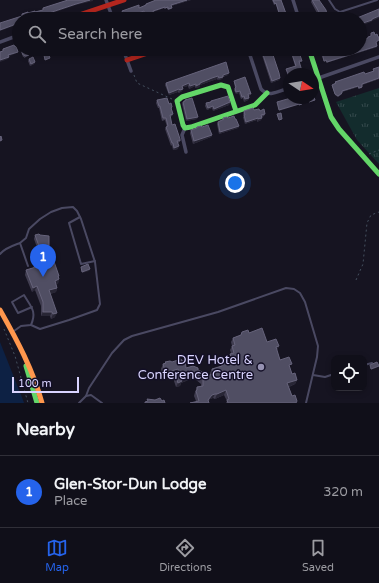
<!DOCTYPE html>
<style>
body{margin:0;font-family:"Varela Round",sans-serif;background:#191822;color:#f1f3f6}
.controls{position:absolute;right:12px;bottom:12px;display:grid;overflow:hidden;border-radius:8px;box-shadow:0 2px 6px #0003}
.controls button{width:36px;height:36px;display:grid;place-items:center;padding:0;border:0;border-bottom:1px solid #302f38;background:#100f19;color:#f1f3f6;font:20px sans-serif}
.compass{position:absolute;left:283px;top:68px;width:36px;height:36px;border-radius:50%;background:#100f19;box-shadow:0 2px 6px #0003;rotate:102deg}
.scale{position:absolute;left:12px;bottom:10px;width:67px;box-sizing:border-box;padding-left:4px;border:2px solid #d9d4ff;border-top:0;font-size:11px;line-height:14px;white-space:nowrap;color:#d9d4ff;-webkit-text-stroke:3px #130f26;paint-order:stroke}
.you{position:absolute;left:235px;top:183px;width:14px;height:14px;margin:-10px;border:3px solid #fff;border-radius:50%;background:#1a73e8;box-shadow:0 0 0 6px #1a73e833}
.badge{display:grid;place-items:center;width:26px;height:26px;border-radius:50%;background:#2563eb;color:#fff;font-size:13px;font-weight:700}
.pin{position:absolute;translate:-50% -33px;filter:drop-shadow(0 1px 2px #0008)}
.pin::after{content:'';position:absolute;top:21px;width:14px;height:12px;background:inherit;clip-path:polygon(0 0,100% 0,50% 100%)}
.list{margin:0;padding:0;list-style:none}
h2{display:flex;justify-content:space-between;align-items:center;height:52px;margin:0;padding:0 16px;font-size:17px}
h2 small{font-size:13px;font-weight:400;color:#9c9ca2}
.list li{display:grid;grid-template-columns:26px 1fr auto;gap:12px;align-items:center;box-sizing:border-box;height:72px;padding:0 16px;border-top:1px solid #302f38}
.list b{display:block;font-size:15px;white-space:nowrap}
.list p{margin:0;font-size:13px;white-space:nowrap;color:#9c9ca2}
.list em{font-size:13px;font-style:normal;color:#9c9ca2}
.icon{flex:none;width:22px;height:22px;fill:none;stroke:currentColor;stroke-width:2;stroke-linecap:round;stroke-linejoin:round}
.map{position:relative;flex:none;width:379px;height:403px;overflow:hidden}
.search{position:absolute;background:#100f19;box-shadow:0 2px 6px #0003;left:12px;right:12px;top:12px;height:44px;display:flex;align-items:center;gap:10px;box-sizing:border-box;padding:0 14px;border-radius:22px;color:#9c9ca2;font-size:15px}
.sheet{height:124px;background:#100f19}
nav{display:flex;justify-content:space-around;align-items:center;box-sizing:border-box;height:56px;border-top:1px solid #302f38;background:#100f19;font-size:11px;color:#9c9ca2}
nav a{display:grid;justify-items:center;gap:2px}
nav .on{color:#2563eb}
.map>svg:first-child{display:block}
.park{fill:url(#park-tufts)}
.water{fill:#0d2144}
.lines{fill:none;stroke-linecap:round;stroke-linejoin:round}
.path{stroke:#44505f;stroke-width:1;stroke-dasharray:2 3;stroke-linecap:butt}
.lane{stroke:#4a4962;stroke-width:2}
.street{stroke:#4a4962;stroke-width:3.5}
.fast{stroke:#63d668;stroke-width:5}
.slow{stroke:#ff974d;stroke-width:5}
.jam{stroke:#b3261e;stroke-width:5}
.wall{fill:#403d50}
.shaded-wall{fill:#282635}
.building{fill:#504e63;stroke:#66637b}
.poi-dot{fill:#9591b1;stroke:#130f26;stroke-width:1.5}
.labels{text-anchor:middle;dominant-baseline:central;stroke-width:3;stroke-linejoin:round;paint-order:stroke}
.poi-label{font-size:13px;fill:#d9d4ff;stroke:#130f26;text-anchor:end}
</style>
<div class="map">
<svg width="379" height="403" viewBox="0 0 379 403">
<defs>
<pattern id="park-tufts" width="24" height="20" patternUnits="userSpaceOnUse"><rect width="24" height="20" fill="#132c2d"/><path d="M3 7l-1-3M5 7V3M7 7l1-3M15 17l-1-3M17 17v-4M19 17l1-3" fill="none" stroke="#354a4c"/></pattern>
</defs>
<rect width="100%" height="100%" fill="#161421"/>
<!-- park -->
<path class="park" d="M379 88V164L357 140 336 102Z"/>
<!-- water -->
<path class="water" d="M0 342 23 400 24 403H0Z"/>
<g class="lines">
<!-- path -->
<g class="path">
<path d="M134 75 137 83 172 99"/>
<path d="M369 154 379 150"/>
<path d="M356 280 363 264 367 223 371 215 379 212"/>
<path d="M4 329 15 356 28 403"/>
</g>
<!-- lane -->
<g class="lane">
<path d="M329 0 335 9 340 12"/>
<path d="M328 19 340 12 377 0"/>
<path d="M80 217 69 223 81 264 95 261"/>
<path d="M0 254C5 248 12 246 20 243"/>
<path d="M28 266 20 243 26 238 29 229 40 219 51 212 62 208 73 207 77 211 81 219 95 262 100 304 97 310 69 320 40 329 31 325"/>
<path d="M14 331 21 326 31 325C37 311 31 307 24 295L12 302 18 313 32 307"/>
<path d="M364 365 372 363"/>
<path d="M313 375 325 377 334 374"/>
<path d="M86 396 91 395 102 403"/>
<path d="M79 403 86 396 89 388 112 353 124 340 132 336 218 312 286 288 294 289 300 293 305 302 318 346 317 357 306 403"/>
</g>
<!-- street -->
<g class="street">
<path d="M106 0 113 19"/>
<path d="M293 0 299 19"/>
<path d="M0 42 19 35"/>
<path d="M123 49 131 71"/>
<path d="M248 49 261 89C269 98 279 91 289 88"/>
<path d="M313 80 379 57"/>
<path d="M185 128 182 135 186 152"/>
</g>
<!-- fast -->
<g class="fast">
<path d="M309 49 331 117 339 129 379 174"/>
<path d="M236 111 228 87 221 85 182 97 177 101 183 125 185 128 191 127 255 105 267 93"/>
<path d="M26 366 37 403"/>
</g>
<!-- slow -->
<path class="slow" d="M0 310C17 340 33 370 42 403"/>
<!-- jam -->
<g class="jam">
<path d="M67 19 124 0"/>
<path d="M127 60 160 49"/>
</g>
</g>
<!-- wall -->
<g class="wall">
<path d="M158 0H191L171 6V9L168 10 167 8 164 9V8L153 12 154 15 145 18 143 12 130 17V19H124L122 12V11L139 8 145 6 146 4Z"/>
<path d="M272 0H281L288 19H280L276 4 274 5Z"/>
<path d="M312 0 326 17 327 19H324L322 16 320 17 319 14 318 15 311 2Z"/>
<path d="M371 33 376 42 377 47 326 63V61L324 62 321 54 322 52 360 49 368 38 371 36Z"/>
<path d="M20 49H36V50L28 52 29 55 28 56 24 58V57H23Z"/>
<path d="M260 49H273L271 50 280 78 279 80 271 83Z"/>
<path d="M285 49H298L302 61 301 62H299L302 71V73L289 74V77H288L286 70V69L295 66 291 53 286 54Z"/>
<path d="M29 59 35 62 34 64 30 66 28 61Z"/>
<path d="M379 67V79L362 85V88L358 89V87L342 92V94L338 97 335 95 332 86V85L335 84V82L365 74 373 72V69Z"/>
<path d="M228 75 223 77 222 79 218 80 217 79 211 81 200 85V87L195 88V86L189 89 188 86 183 87 182 91 179 93 178 92 169 95 165 85 166 83Z"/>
<path d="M234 81 250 96H249V98L248 100 244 102 243 98 241 99 239 93 236 94 234 90 235 88 234 83Z"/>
<path d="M157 100 169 104 172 107V110L173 114 172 116 170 117 172 125 179 143H178V149L173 150 172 145 171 146 165 129 166 127H167L165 120 162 121 159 108H158L156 103Z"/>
<path d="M185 100 197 119 186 121 182 104 183 102H184Z"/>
<path d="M211 101 230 102 229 105 213 111 212 108 207 110 205 106 206 103 210 102Z"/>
<path d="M254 110 260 111 265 114 264 116 262 117 261 120 257 122V120L245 124 243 117 244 116 243 114 244 111Z"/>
<path d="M223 118H228L239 126 238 128 219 134 217 124 218 122 223 120Z"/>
<path d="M197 127H202L212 135 211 137 193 144 190 133 191 130 196 129Z"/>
<path d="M35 235 49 250 59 276 58 284H56L57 288 56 292 50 294 55 317 51 319 50 316H41V306L35 290 32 292 25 275 26 270 33 268 35 263 42 261 34 239Z"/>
<path d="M242 332 249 333 267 342 279 346 277 350 280 360 290 368 292 374 297 380 295 384 289 387 292 396 296 403H226L227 401 224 395 215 399 213 398 210 399 209 401H196L194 396 195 392 197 387 201 386V384L195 379H191L181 383 180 386 176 387 174 381 176 377 177 376V374L167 377 166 375 163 376 161 369 163 364 165 363V362H172L186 368 198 370 207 376 210 375V373L212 369 221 366 222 363 230 361 229 358 231 353 230 350 232 346 231 342 233 338 241 335Z"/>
</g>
<!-- shaded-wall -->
<g class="shaded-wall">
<path d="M90 0H93V1L76 5 35 19H31L76 4Z"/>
<path d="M187 0H191L171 6V5Z"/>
<path d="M165 7 164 8 153 12V11Z"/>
<path d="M144 11 143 12 129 17V16Z"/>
<path d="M154 14V15L145 18V17Z"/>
<path d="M379 16V18L372 21 371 22 360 26V24Z"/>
<path d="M19 23V24L0 31V30Z"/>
<path d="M377 46V47L326 63 327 62Z"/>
<path d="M33 49H36V50L27 53V51Z"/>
<path d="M18 52 17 53 7 57 8 55Z"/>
<path d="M9 57 8 59 0 62V60Z"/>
<path d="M35 62 34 64 30 66 31 64Z"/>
<path d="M229 73 228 75 223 77 222 79 218 80 219 78 223 75Z"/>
<path d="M218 76 217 79 200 85V87L195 88 196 86 200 83Z"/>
<path d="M280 78 279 80 271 83 272 81Z"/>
<path d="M379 78V79L361 85 362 84Z"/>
<path d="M189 83 188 86 181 88 182 86Z"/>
<path d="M196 84 195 86 189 89 190 86Z"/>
<path d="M358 86V87L341 92 342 91Z"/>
<path d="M179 89 178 92 169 95V93Z"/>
<path d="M183 89 182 91 179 93 180 90Z"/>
<path d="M240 91 239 93 236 94V92Z"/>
<path d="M249 98 248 100 244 102 245 99Z"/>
<path d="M230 102 229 105 213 111 214 109Z"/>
<path d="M299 104 298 105 279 111V110Z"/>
<path d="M213 106 212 108 207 110 208 108Z"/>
<path d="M198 117 197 119 186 121 187 119Z"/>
<path d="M258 118 257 120 245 124 246 122Z"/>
<path d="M262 118 261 120 257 122 258 119Z"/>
<path d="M239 126 238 128 219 134 220 132Z"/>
<path d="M212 135 211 137 193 144 194 141Z"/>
<path d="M179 146 178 149 173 150 174 148Z"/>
<path d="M90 269 89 271 82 273V272Z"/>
<path d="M59 279 58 284 54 285 55 281Z"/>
<path d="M37 286 35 290 32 292 33 288Z"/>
<path d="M57 288 56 292 48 295 49 290Z"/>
<path d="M43 312H52L50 316H41Z"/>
<path d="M57 313 55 317 51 319 53 314Z"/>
<path d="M279 346 277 350 274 351 276 347Z"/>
<path d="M379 366 378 367 371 370V369Z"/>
<path d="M178 369 177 374 167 377 168 372Z"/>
<path d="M168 370 166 375 163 376 165 371Z"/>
<path d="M193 374 191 379 181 383 180 386 176 387 178 383 181 379Z"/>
<path d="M297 380 295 384 286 388 287 383Z"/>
<path d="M226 390 224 395 215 399 217 394Z"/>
<path d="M215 394 213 398 210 399 207 403 208 400 212 395Z"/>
</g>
<!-- building -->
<g class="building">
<path d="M68 0H90L76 4 31 19H19V23L0 30V23L22 16V14L28 12V13L35 11V12L43 10V8Z"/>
<path d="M156 0H187L171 5 172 8 168 9V7L165 8V7L153 11 154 14 145 17 144 11 129 16 130 19H125L122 11 139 5V8L146 5V4Z"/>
<path d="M273 0H281L288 19H281L276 3 275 4Z"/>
<path d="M312 0H319L326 10 327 15 326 17 328 19H327L323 13 321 14 319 12Z"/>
<path d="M379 9V16L372 19V20L360 24V19H349L356 17 357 18Z"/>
<path d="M100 16 101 17H102L103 19H92Z"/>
<path d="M374 32 375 35 377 34 378 37H379V40L376 42 377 46 327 62 326 60 324 61 322 52 333 49H339V51L346 49H360V41L368 38V37L371 36V33Z"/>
<path d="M14 45 15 47 16 46 18 52 8 55 9 57 0 60V52L3 51V49Z"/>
<path d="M21 49H33L27 51 29 55 25 56 24 55H23Z"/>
<path d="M261 49H271L279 73 280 78 272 81Z"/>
<path d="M286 49H298L302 61H299L302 71 294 74H289V76L286 69 296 66 291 51 287 53Z"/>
<path d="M48 53 50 58 45 60 44 55Z"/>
<path d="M33 57 35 62 31 64 29 59Z"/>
<path d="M226 62 229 73 223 75V77L219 78 218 76 212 78 200 83V84L196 86V84L190 86 189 83 182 86 183 89 180 90 179 89 169 93 166 83Z"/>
<path d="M379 67V78L362 84V87L359 88 358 86 342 91V93L338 96 335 94 332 85 336 83 335 82 364 72 365 74 374 71 373 69Z"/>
<path d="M245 77 251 94H248L249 98 245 99 244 96 242 97 240 91 236 92 235 88 236 87 234 81Z"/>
<path d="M313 95 315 100 309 102V101L302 103V104L299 105V104L279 110 277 102 291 98H313Z"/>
<path d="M228 96 230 102 214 109 213 106 208 108 206 103 211 102V101Z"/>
<path d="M167 98 169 104 171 103 172 107 171 108 173 114 170 115 172 125 175 124 180 139V141H177L179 146 174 148 173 143H172L166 127 168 126 166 118H163L160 106H159L157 100Z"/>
<path d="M192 98 198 117 187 119 183 102 185 101V100Z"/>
<path d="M253 108 254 110 259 109 260 111 264 109 265 114 261 115 262 118 258 119V118L246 122 244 115H245L244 111Z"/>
<path d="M281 113 282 119 279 120 277 114Z"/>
<path d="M234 116 235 119H236L239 126 220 132 218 122 224 119 223 118 227 117 228 118Z"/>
<path d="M208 125 212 135 194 141 191 130 197 128V127L201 126 202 127Z"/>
<path d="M1 136 2 140 0 141V137Z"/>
<path d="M39 234 40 235 49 236V250H50L59 276H58L59 279 55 281 57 288 49 290 57 313 53 314 52 312H43V302L37 286 33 288 26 270 36 267 35 263 44 260 35 235Z"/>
<path d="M88 264 90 269 82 272 81 267Z"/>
<path d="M262 328 267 342 276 339 279 346 276 347 280 360 289 357 292 364 289 365 292 374 295 373 297 380 287 383 292 396 295 395 297 401 296 403H228L227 400 229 399 226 390 217 394H215L212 395 208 400 209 403H190L199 401 196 391 197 390V387L203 386V379L196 375 193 374 181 379 182 381 178 383 176 377 180 375 178 369 168 372V370L165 371 163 364 166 363 165 362 170 361 172 362 181 359 182 361 185 360 186 368 193 366 198 368V370L206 374 207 376 213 374 212 369 222 366V363L232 360 230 354 234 353 232 346 235 345 233 338 241 335 242 332 248 330 249 333Z"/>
<path d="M377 362 379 366 371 369 370 365Z"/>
<path d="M160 398 162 401 164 400 165 403H145V402L148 401 147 399 155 400Z"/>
</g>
<!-- markers -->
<circle class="poi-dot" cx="261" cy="367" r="4"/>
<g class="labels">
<!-- poi labels -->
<g class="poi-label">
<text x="253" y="360">DEV Hotel &amp;<tspan x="253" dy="15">Conference Centre</tspan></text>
</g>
</g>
</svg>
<div class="controls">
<button><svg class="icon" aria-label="locate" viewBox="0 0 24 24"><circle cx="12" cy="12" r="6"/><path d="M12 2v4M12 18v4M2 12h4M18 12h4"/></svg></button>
</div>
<svg class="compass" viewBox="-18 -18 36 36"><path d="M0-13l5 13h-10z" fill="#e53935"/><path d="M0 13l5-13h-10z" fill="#9c9ca2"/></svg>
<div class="scale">100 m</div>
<div class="you"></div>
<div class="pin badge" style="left:43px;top:277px">1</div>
<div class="search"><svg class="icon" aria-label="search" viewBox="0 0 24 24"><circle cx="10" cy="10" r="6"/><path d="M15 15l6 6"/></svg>Search here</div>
</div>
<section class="sheet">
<h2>Nearby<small></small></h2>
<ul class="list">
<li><span class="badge">1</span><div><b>Glen-Stor-Dun Lodge</b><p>Place</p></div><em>320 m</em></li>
</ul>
</section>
<nav>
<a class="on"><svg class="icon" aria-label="map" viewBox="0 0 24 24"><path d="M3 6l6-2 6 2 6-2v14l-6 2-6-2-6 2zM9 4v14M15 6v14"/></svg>Map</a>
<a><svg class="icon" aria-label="directions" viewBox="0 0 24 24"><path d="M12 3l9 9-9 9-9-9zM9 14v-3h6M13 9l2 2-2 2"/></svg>Directions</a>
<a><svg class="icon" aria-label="saved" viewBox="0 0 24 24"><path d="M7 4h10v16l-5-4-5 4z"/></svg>Saved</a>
</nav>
